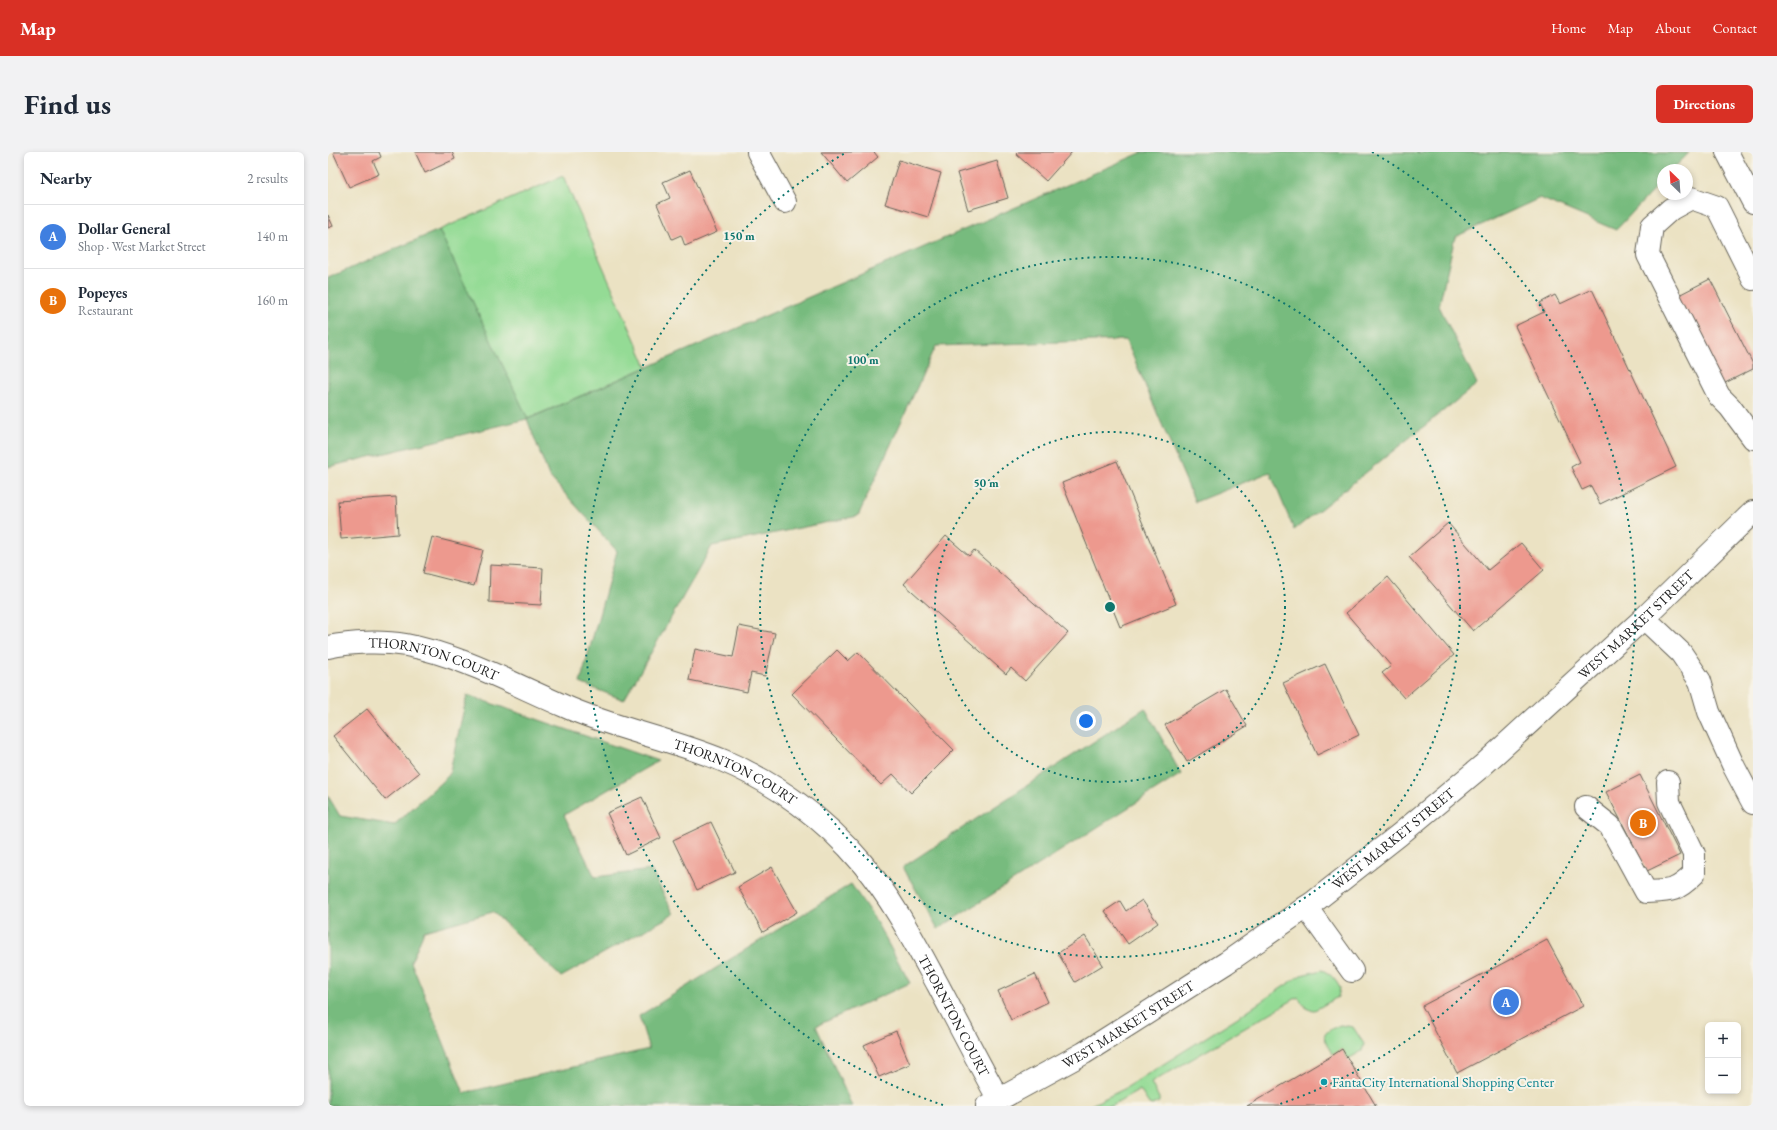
<!DOCTYPE html>
<meta charset="utf-8">
<style>
body{margin:0;font-family:"EB Garamond",serif;background:#f2f2f3;color:#1f2937}
.controls{position:absolute;right:12px;bottom:12px;display:grid;overflow:hidden;border-radius:6px;box-shadow:0 2px 6px #0003}
.controls button{width:36px;height:36px;display:grid;place-items:center;padding:0;border:0;border-bottom:1px solid #e0e1e3;background:#fff;color:#1f2937;font:20px sans-serif}
.compass{position:absolute;left:1329px;top:12px;width:36px;height:36px;border-radius:50%;background:#fff;box-shadow:0 2px 6px #0003;rotate:335deg}
.you{position:absolute;left:758px;top:569px;width:14px;height:14px;margin:-10px;border:3px solid #fff;border-radius:50%;background:#1a73e8;box-shadow:0 0 0 6px #1a73e833}
.badge{display:grid;place-items:center;width:26px;height:26px;border-radius:50%;background:#d93025;color:#fff;font-size:13px;font-weight:700}
.pin{position:absolute;translate:-50% -50%;border:2px solid #fff;box-shadow:0 1px 4px #0006}
.list{margin:0;padding:0;list-style:none}
h2{display:flex;justify-content:space-between;align-items:center;height:52px;margin:0;padding:0 16px;font-size:17px}
h2 small{font-size:13px;font-weight:400;color:#747a83}
.list li{display:grid;grid-template-columns:26px 1fr auto;gap:12px;align-items:center;box-sizing:border-box;height:64px;padding:0 16px;border-top:1px solid #e0e1e3}
.list b{display:block;font-size:15px;white-space:nowrap}
.list p{margin:0;font-size:13px;white-space:nowrap;color:#747a83}
.list em{font-size:13px;font-style:normal;color:#747a83}
.map{position:relative;flex:none;width:1425px;height:954px;overflow:hidden;border-radius:6px}
header{display:flex;align-items:center;gap:24px;box-sizing:border-box;height:56px;padding:0 20px;background:#d93025;color:#fff}
header strong{font-size:19px}
nav{display:flex;gap:22px;margin-inline-start:auto;font-size:14px}
.intro{display:flex;align-items:center;justify-content:space-between;box-sizing:border-box;height:96px;padding:0 24px}
h1{margin:0;font-size:28px}
.button{padding:10px 18px;border-radius:6px;background:#d93025;color:#fff;font-size:14px;font-weight:700}
main{display:flex;gap:24px;padding:0 24px}
aside{flex:1;background:#fff;border-radius:6px;box-shadow:0 2px 6px #0003}
.map>svg:first-child{display:block}
.green{fill:#94db95;stroke:#587c58}
.forest{fill:#77bb7e;stroke:#4a6c4d}
.building{fill:#ed998e}
.lines{fill:none;stroke-linecap:round;stroke-linejoin:round}
.minor-casing{stroke:#646156;stroke-width:24}
.major-casing{stroke:#646156;stroke-width:24}
.minor{stroke:#fff;stroke-width:22}
.major{stroke:#fff;stroke-width:22}
.ring{fill:none;stroke:#0f766e;stroke-width:2;stroke-dasharray:2 4}
.culture-dot{fill:#0f9aa8;stroke:#f7f3e8;stroke-width:1.5}
.labels{text-anchor:middle;dominant-baseline:central;stroke-width:4;stroke-linejoin:round;paint-order:stroke}
.street-label{font-size:14px;fill:#1c1c1c;stroke:#f7f3e8}
.culture-label{font-size:14px;fill:#0d838f;stroke:#f7f3e8;text-anchor:start}
.centre{fill:#0f766e;stroke:#f7f3e8;stroke-width:2}
.ring-label{font-size:12px;text-anchor:middle;font-weight:bold;fill:#0f766e;stroke:#f7f3e8;stroke-width:4;stroke-linejoin:round;paint-order:stroke}
</style>
<header>
<strong>Map</strong>
<nav><a>Home</a><a>Map</a><a>About</a><a>Contact</a></nav>
</header>
<div class="intro"><h1>Find us</h1><a class="button">Directions</a></div>
<main>
<aside>
<h2>Nearby<small>2 results</small></h2>
<ul class="list">
<li><span class="badge" style="background:#3f7fe0">A</span><div><b>Dollar General</b><p>Shop · West Market Street</p></div><em>140 m</em></li>
<li><span class="badge" style="background:#e8710a">B</span><div><b>Popeyes</b><p>Restaurant</p></div><em>160 m</em></li>
</ul>
</aside>
<div class="map">
<svg width="1425" height="954" viewBox="0 0 1425 954">
<rect width="100%" height="100%" fill="#f7f3e8"/>
<filter id="ink" filterUnits="userSpaceOnUse"><feTurbulence type="fractalNoise" baseFrequency=".025" numOctaves="2"/><feDisplacementMap in="SourceGraphic" scale="8" xChannelSelector="R" yChannelSelector="G"/><feConvolveMatrix kernelMatrix="1 2 1 2 8 2 1 2 1" color-interpolation-filters="sRGB"/></filter>
<filter id="wash" filterUnits="userSpaceOnUse"><feTurbulence type="fractalNoise" baseFrequency=".012" numOctaves="4" result="noise"/><feDisplacementMap in="SourceGraphic" scale="16" xChannelSelector="R" yChannelSelector="G"/><feGaussianBlur stdDeviation="0.9" result="paint"/><feColorMatrix in="noise" values="0 0 0 0 0 0 0 0 0 0 0 0 0 0 0 0 0 1.4 0 .05"/><feComposite in="paint" operator="in"/></filter>
<g filter="url(#wash)">
<rect width="100%" height="100%" fill="#ebe2c3"/>
<!-- green -->
<g class="green">
<path d="M235 24 319 215 199 267 111 78Z"/>
<path d="M994 818C1003 822 1007 827 1012 836L1010 845 985 859 978 856 970 845 823 931 831 946V950L824 953 821 952 812 938 784 954H761L796 937 913 863 973 823Z"/>
<path d="M1012 873 1025 875 1036 892 1034 899 1020 907 1014 897 1005 903C994 885 991 882 1012 873Z"/>
</g>
<!-- forest -->
<g class="forest">
<path d="M815 0 1361 1 1344 18H1335V28L1288 78 1212 46 1127 85 1111 154 1149 232 966 378 942 320 867 350 798 188 608 194 530 364 384 394 296 548 252 531 289 399 221 324 199 267 0 315V126L111 78 200 267Z"/>
<path d="M139 543 330 609 236 663 267 725 323 718 346 762 233 825 165 760 96 779 83 810 136 941 321 897 311 864 523 732 546 766 582 831 488 874 524 954H0V644L12 664 66 673 121 623Z"/>
<path d="M817 556 853 622 610 777 575 715Z"/>
</g>
<g id="blocks">
<!-- building -->
<g class="building">
<path d="M5 0H51L53 5 45 9 51 22 21 35Z"/>
<path d="M87 0H124L127 7 97 21Z"/>
<path d="M493 0H546L550 5 519 31Z"/>
<path d="M690 0H744L718 29 688 2Z"/>
<path d="M571 8 613 21 600 65 557 52Z"/>
<path d="M669 9 680 46 640 58 629 21Z"/>
<path d="M362 18 389 80 357 94 353 83 344 87 329 52 342 46 335 30Z"/>
<path d="M0 63 5 74 0 76Z"/>
<path d="M1382 127 1425 212V217L1391 234 1345 146Z"/>
<path d="M1264 137 1348 315 1272 352 1263 334 1254 338 1243 315 1252 310 1187 174 1216 160 1212 151 1227 143 1232 152Z"/>
<path d="M789 309 848 452 792 475 734 331Z"/>
<path d="M68 345 70 382 13 387 10 349Z"/>
<path d="M1120 371 1160 418 1193 391 1216 418 1145 479 1081 405Z"/>
<path d="M618 384 641 404 646 398 740 481 697 529 683 516 678 522 576 432Z"/>
<path d="M104 385 155 398 146 434 95 421Z"/>
<path d="M162 413 215 416 213 453 161 450Z"/>
<path d="M1060 425 1126 503 1076 546 1054 521 1063 514 1018 461Z"/>
<path d="M411 474 447 481 437 524 423 521 419 540 361 528 367 497 405 505Z"/>
<path d="M509 498 520 509 530 500 626 598 583 641 565 622 553 633 464 542Z"/>
<path d="M997 512 1031 583 989 603 955 531Z"/>
<path d="M898 537 919 574 859 610 837 573Z"/>
<path d="M39 557 91 621 57 648 5 584Z"/>
<path d="M1312 623 1352 703 1319 719 1278 640Z"/>
<path d="M314 645 333 686 298 703 279 661Z"/>
<path d="M383 670 407 720 369 738 345 688Z"/>
<path d="M444 715 469 760 435 780 410 735Z"/>
<path d="M814 748 830 771 800 792 777 759 792 749 798 759Z"/>
<path d="M757 784 775 813 747 830 730 801Z"/>
<path d="M1219 788 1255 854 1129 921 1094 854Z"/>
<path d="M707 822 720 850 683 868 670 839Z"/>
<path d="M568 879 582 912 551 925 536 893Z"/>
<path d="M1014 897 1048 954H919L1005 903Z"/>
</g>
</g>
</g>
<g filter="url(#ink)">
<use href="#blocks" fill-opacity="0" stroke="#646156" stroke-width="1"/>
<g class="lines">
<!-- minor casing -->
<g class="minor-casing">
<g id="minor">
<path d="M430 0 457 50"/>
<path d="M1399 0 1425 50"/>
<path d="M1425 127 1389 55 1363 46 1343 57 1324 74 1320 103 1391 244 1402 255 1425 286"/>
<path d="M1316 466 1353 501 1372 529 1381 560 1406 615 1425 651"/>
<path id="s1" d="M0 495C24 490 54 489 78 493 132 503 185 532 236 554 287 577 344 587 396 609 448 631 498 668 534 711 565 748 587 791 610 833 630 871 650 910 671 948"/>
<path d="M1258 655 1282 674 1318 740C1342 739 1348 740 1366 722V702L1341 650 1340 630"/>
<path d="M978 755 1024 819"/>
</g>
</g>
<!-- major casing -->
<g class="major-casing">
<g id="major">
<path id="s2" d="M659 954 756 901 898 811 987 749 1071 683 1154 614 1316 466 1425 360"/>
</g>
</g>
<!-- minor -->
<use href="#minor" class="minor"/>
<!-- major -->
<use href="#major" class="major"/>
</g>
</g>
<!-- distance rings -->
<g class="ring">
<circle cx="782" cy="455" r="175"/>
<circle cx="782" cy="455" r="350"/>
<path d="M615 953A525 525 0 0 1 519 0M1044 0A525 525 0 0 1 949 953"/>
</g>
<!-- markers -->
<circle class="culture-dot" cx="996" cy="930" r="4"/>
<g class="labels">
<!-- street labels -->
<g class="street-label">
<text stroke="none"><textPath href="#s2" startOffset="811">WEST MARKET STREET</textPath></text>
<text stroke="none"><textPath href="#s1" startOffset="108">THORNTON COURT</textPath></text>
<text stroke="none"><textPath href="#s1" startOffset="432">THORNTON COURT</textPath></text>
<text stroke="none"><textPath href="#s2" startOffset="487">WEST MARKET STREET</textPath></text>
<text stroke="none"><textPath href="#s1" startOffset="769">THORNTON COURT</textPath></text>
<text stroke="none"><textPath href="#s2" startOffset="163">WEST MARKET STREET</textPath></text>
</g>
<!-- culture labels -->
<g class="culture-label">
<text x="1004" y="930">FantaCity International Shopping Center</text>
</g>
</g>
<circle cx="782" cy="455" r="6" class="centre"/>
<g class="ring-label">
<text x="411" y="88">150 m</text>
<text x="535" y="212">100 m</text>
<text x="658" y="335">50 m</text>
</g>
</svg>
<div class="controls">
<button>+</button>
<button>−</button>
</div>
<svg class="compass" viewBox="-18 -18 36 36"><path d="M0-13l5 13h-10z" fill="#e53935"/><path d="M0 13l5-13h-10z" fill="#747a83"/></svg>
<div class="you"></div>
<div class="pin badge" style="left:1178px;top:850px;background:#3f7fe0">A</div>
<div class="pin badge" style="left:1315px;top:671px;background:#e8710a">B</div>
</div>
</main>
